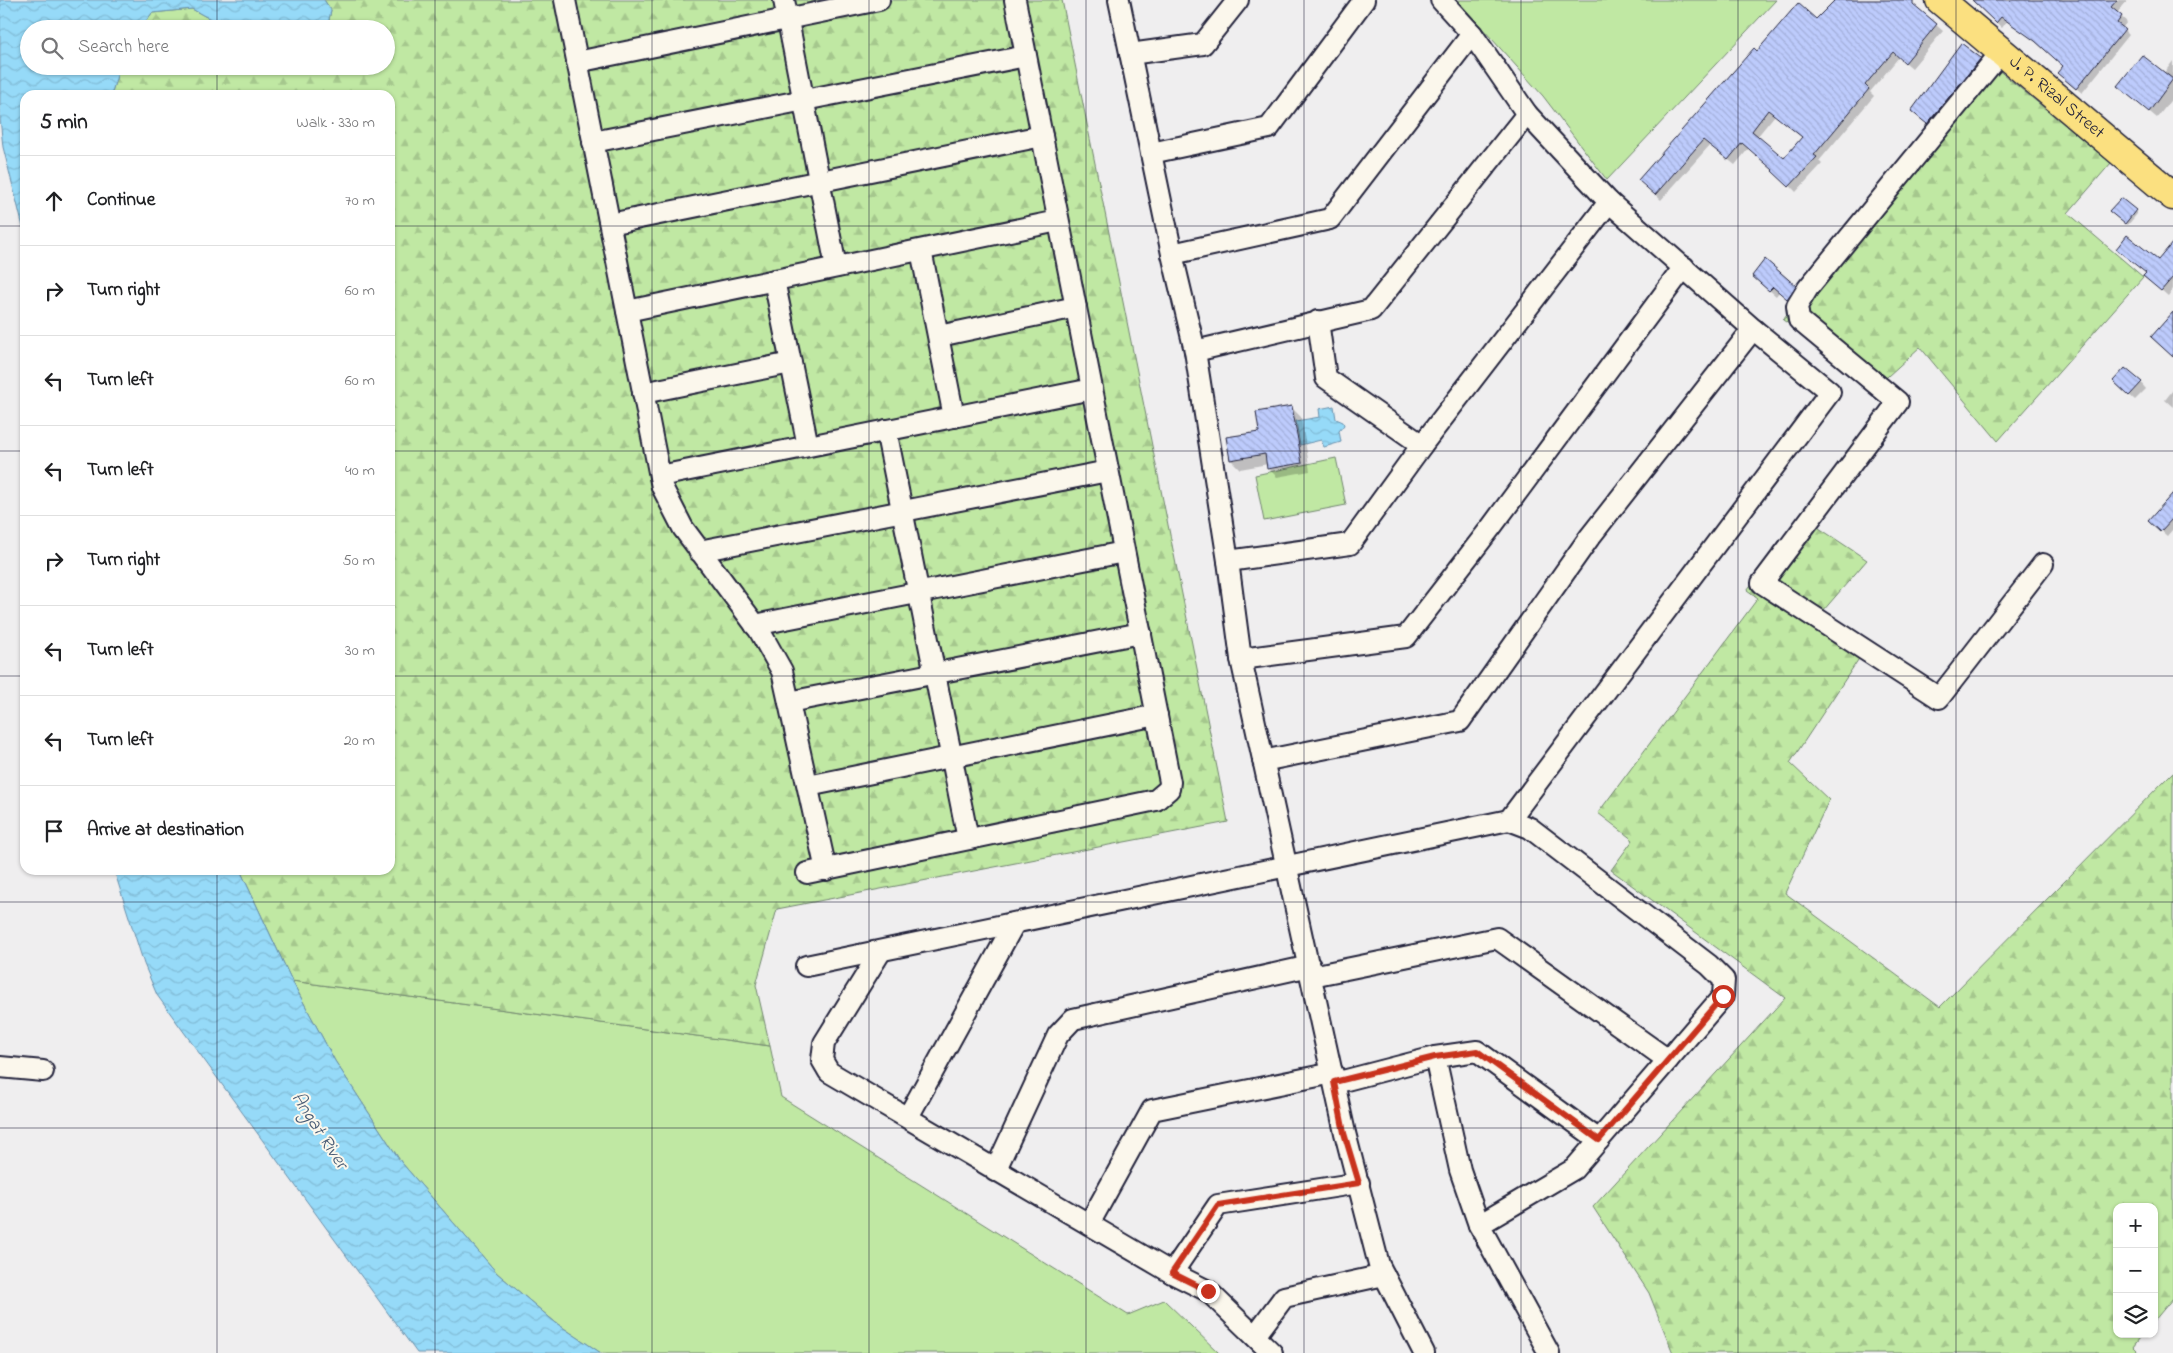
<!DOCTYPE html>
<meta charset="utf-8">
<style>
body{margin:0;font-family:"Indie Flower",sans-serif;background:#f6f6f6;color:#202124}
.controls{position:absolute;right:15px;bottom:15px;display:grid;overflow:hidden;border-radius:10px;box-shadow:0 1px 4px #0004}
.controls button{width:45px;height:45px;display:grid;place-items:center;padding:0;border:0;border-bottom:1px solid #e0e0e0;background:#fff;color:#202124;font:25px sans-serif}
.stop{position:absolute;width:15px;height:15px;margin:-11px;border:4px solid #c8321e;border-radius:50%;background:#fff}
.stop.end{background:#c8321e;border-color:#fff;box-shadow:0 1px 5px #0008}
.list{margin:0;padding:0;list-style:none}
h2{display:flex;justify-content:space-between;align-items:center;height:65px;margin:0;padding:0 20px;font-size:21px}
h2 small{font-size:16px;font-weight:400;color:#757577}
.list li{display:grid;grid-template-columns:32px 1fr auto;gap:15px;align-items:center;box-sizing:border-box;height:90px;padding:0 20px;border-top:1px solid #e0e0e0}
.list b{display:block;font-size:19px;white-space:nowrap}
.list em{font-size:16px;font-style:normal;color:#757577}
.icon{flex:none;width:28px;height:28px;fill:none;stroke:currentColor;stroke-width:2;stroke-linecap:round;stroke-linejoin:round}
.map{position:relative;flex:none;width:2173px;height:1353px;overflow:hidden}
.search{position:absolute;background:#fff;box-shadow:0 1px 4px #0004;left:20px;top:20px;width:375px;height:55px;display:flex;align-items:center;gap:12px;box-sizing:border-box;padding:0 18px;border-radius:28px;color:#757577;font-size:19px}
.panel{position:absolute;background:#fff;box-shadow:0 1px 4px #0004;left:20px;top:90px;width:375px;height:785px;border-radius:15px}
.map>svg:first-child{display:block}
.grass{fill:#c0e8a3;stroke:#71856f}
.forest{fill:url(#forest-firs);stroke:#71856f}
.water{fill:url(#water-waves);stroke:#6890ac}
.shadow{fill:#0003;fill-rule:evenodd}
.building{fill:url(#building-back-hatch);stroke:#22223b;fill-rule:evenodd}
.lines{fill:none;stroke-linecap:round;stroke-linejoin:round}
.street-casing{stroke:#22223b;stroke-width:24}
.primary-casing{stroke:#22223b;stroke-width:31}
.street{stroke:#fbf7ec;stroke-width:20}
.primary{stroke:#fbe080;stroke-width:28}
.route{stroke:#c8321e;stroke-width:6}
.grid{fill:none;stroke:#22223b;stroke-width:1;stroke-opacity:0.55}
.labels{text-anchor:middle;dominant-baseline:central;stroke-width:4;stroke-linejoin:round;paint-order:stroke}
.street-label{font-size:18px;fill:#22223b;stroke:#fbf7ec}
.water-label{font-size:19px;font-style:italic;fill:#455974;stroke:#fbf7ec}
</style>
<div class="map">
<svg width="2173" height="1353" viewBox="0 0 2173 1353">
<defs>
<pattern id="forest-firs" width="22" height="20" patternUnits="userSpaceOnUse" patternTransform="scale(1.25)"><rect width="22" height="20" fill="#c0e8a3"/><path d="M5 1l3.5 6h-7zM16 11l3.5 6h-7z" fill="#a5c78d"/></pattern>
<pattern id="water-waves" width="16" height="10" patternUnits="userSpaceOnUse" patternTransform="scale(1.25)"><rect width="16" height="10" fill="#96daf8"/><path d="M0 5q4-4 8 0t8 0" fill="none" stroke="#81bbd6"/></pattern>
<pattern id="building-back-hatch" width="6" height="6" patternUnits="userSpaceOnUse" patternTransform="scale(1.25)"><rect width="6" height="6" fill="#bdcbfc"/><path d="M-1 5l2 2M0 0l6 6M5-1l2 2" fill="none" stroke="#a2aed9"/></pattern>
</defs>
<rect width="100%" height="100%" fill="#efeeef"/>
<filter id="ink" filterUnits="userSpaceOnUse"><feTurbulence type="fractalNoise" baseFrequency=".02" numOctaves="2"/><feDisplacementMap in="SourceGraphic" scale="10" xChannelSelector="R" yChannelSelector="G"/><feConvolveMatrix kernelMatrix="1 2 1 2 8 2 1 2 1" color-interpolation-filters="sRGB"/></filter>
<g filter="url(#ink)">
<!-- grass -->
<g class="grass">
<path d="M1457 0H1776L1607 180 1543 96Z"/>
<path d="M1336 458 1346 505 1264 521 1255 475Z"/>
<path d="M292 981 770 1046 781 1097 1128 1315 1164 1300 1219 1353H601L556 1323 497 1273 401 1162 335 1061Z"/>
</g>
<!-- forest -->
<g class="forest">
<path d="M324 0H1062L1228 822 777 909 756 985 770 1046 292 981 240 870H390V95H111L120 66H386V29H324L328 25 331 10Z"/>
<path d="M192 9 219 24 239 29H140L152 13Z"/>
<path d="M1991 64 2111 163 2068 213 2143 277 1998 441 1920 347 1877 386 1783 320Z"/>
<path d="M1804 518 1867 560 1816 619 1862 654 1790 763 1829 800 1785 893 1940 1007 2173 772V1298L2154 1321V1207H2117V1334H2143L2133 1347 2139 1353H1673L1649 1293 1593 1207 1785 998 1611 870 1633 840 1598 813 1758 598 1747 590Z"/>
</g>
<!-- water -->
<g class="water">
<path d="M0 0H324L331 10 328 25 324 29H239L219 24 192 9 152 13 140 29H29V66H120L111 95H25V235L3 147 0 118Z"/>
<path d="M1334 406 1336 419 1343 422 1344 425 1339 431 1341 442 1324 447 1321 440 1300 445 1296 421 1320 417 1319 409Z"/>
<path d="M114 870H240L292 981 335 1061 401 1162 497 1273 556 1323 601 1353H417L157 995 144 964Z"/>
</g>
<!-- shadow -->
<g class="shadow">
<path d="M1837 0H1907L1943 31 1912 68 1899 57 1870 92 1874 96 1819 161 1822 164 1796 192 1775 170 1749 148 1735 165 1710 145 1661 200 1646 186 1757 53 1816 21ZM1775 115 1803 137 1784 160 1757 137Z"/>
<path d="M1973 0H2128L2117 13 2127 22 2122 28 2129 35 2082 93 2064 78 2065 66 2042 46 2007 21 2002 28Z"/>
<path d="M1980 59 1985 65 1933 129 1912 111Z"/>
<path d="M2173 61V97L2157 118 2119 86 2164 73Z"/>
<path d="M2135 211 2137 214 2128 225 2114 214Z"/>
<path d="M2123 254 2158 261 2173 254V289L2168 296 2151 281 2147 274Z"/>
<path d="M1759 281 1795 287 1800 292 1793 304 1779 292 1776 296Z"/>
<path d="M2141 383 2146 389 2135 400 2120 387Z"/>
<path d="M2173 390V407L2165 400Z"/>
<path d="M1292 408 1301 417 1310 471 1277 477 1268 468V464L1240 469 1231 460Z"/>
<path d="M2173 500V529L2167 536 2150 521Z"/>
</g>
<!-- building -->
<g class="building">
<path d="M1835 0H1913V4L1937 24 1905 63 1893 52 1865 85 1869 89 1814 155 1817 157 1789 187 1772 171 1773 170 1742 143 1728 160 1703 140 1655 195 1638 180 1754 48 1757 51 1798 3 1816 19ZM1768 110 1802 137 1784 158 1752 131Z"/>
<path d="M1972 0H2117L2111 7 2122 16 2117 23 2125 29 2076 89 2057 73 2063 66 2035 41 2001 17 1996 23Z"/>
<path d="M1961 43 1981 58 1927 124 1911 111Z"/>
<path d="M2142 55 2173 79 2149 112 2117 86Z"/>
<path d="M2121 198 2136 210 2125 224 2109 211Z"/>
<path d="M2127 235 2158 260 2173 242V277L2161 291 2143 276 2146 273 2116 249Z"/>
<path d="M1765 259 1796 286 1787 299 1773 287 1769 291 1752 276Z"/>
<path d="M2173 312V357L2151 337Z"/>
<path d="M2125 368 2142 382 2129 396 2113 381Z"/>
<path d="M1292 406 1302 463 1267 469 1265 454 1230 460 1226 437 1259 432 1256 412Z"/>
<path d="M2173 493V518L2160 532 2148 521Z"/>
</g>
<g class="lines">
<!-- street casing -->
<g class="street-casing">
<g id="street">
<path d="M565 0 662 487 683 528 759 630 782 671 826 870"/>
<path d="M784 0 836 267"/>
<path d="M1119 0 1172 254 1195 351 1228 561 1241 659 1345 1133 1379 1265 1424 1353"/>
<path d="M1441 0 1472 34 1527 114 1609 202 1753 329 1830 392 1509 820"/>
<path d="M2002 51 1808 288 1797 306 1799 320 1898 402 1762 583 1939 698 2043 564"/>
<path d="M1130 54 1203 44 1238 0"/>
<path d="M577 62 879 0"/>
<path d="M593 142 1026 56"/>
<path d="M1151 153 1269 128 1364 0"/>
<path d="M610 224 1042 136"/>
<path d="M921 250 954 417"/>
<path d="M1172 254 1330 219 1472 34"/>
<path d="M774 280 808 446"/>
<path d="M627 311 1058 221"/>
<path d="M1318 321 1326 378 1422 445"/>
<path d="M939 336 1076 307"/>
<path d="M1195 351 1371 310 1527 114"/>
<path d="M643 393 791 363"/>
<path d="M886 430 968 839"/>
<path d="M660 476 1092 389"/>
<path d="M699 551 1108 471"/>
<path d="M1228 561 1350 544 1422 445 1609 202"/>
<path d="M755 625 1124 552"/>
<path d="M1241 659 1406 637 1492 526 1684 267"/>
<path d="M789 702 1141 633"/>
<path d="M1263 761 1460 721 1589 538 1753 329"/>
<path d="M808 786 1157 715"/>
<path d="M807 873 1156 800 1169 789 1170 782 1015 0"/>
<path d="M881 951 824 1043 822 1060 829 1072 1172 1273 1208 1291 1272 1353"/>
<path d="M806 966 1509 820 1530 828 1709 965 1724 980 1723 996 1574 1169 1479 1225"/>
<path d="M1312 976 1497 938 1668 1060"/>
<path d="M1435 1057 1460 1170 1479 1225 1549 1353"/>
<path d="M0 1067 43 1071"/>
<path d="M1335 1083 1435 1057 1477 1051 1599 1140"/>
<path d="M908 1117 1014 924"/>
<path d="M995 1171 1058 1035 1073 1019 1310 966"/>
<path d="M1089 1224 1152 1110 1333 1073"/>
<path d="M1172 1273 1218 1205 1359 1183"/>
<path d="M1255 1336 1284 1297 1384 1275"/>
</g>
</g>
<!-- primary casing -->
<g class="primary-casing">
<g id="primary">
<path id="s1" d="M1940 0 2173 196"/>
</g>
</g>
<!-- street -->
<use href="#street" class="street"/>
<!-- primary -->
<use href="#primary" class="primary"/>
</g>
</g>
<g class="lines" filter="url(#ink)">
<!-- route -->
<path class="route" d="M1208 1291 1172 1273 1218 1205 1359 1183 1344 1133 1334 1082 1435 1057 1477 1051 1599 1140 1723 996"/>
</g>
<!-- grid -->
<path class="grid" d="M217 0V29M435 0V1353M652 0V1353M869 0V1353M1086 0V1353M1304 0V1353M1521 0V1353M1738 0V1353M1956 0V1353M217 66V95M0 226H25M390 226H2173M0 451H25M390 451H2173M0 676H25M390 676H2173M217 870V1353M0 902H2173M0 1128H2173"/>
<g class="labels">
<!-- street labels -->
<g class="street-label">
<text stroke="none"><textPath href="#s1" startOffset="152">J. P. Rizal Street</textPath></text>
</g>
<!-- water labels -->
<g class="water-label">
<text transform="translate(319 1131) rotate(57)">Angat River</text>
</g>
</g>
</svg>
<div class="controls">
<button>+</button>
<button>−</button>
<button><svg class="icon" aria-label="layers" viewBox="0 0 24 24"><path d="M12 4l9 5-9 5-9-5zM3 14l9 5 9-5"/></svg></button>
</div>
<div class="stop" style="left:1723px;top:996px"></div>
<div class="stop end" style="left:1208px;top:1291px"></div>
<div class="search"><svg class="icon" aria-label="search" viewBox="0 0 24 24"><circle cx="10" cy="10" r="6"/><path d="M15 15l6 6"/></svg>Search here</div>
<section class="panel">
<h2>5 min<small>Walk · 330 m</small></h2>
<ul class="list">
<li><svg class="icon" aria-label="ahead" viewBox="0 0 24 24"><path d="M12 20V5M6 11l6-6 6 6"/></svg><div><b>Continue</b></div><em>70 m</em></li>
<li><svg class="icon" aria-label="right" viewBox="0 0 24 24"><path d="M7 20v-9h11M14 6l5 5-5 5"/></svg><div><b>Turn right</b></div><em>60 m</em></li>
<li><svg class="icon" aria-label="left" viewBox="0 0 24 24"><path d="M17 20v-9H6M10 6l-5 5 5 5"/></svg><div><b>Turn left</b></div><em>60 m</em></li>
<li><svg class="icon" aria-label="left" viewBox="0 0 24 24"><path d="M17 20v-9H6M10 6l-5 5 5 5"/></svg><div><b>Turn left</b></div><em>40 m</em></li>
<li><svg class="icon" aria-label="right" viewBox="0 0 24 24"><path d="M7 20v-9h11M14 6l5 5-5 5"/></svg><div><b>Turn right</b></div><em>50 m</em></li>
<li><svg class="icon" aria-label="left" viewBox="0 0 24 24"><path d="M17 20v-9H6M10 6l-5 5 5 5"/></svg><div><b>Turn left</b></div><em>30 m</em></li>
<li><svg class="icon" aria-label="left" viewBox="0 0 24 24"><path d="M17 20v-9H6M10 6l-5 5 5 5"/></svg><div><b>Turn left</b></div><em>20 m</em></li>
<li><svg class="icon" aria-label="arrive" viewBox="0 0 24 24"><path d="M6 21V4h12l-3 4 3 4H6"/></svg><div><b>Arrive at destination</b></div></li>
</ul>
</section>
</div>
